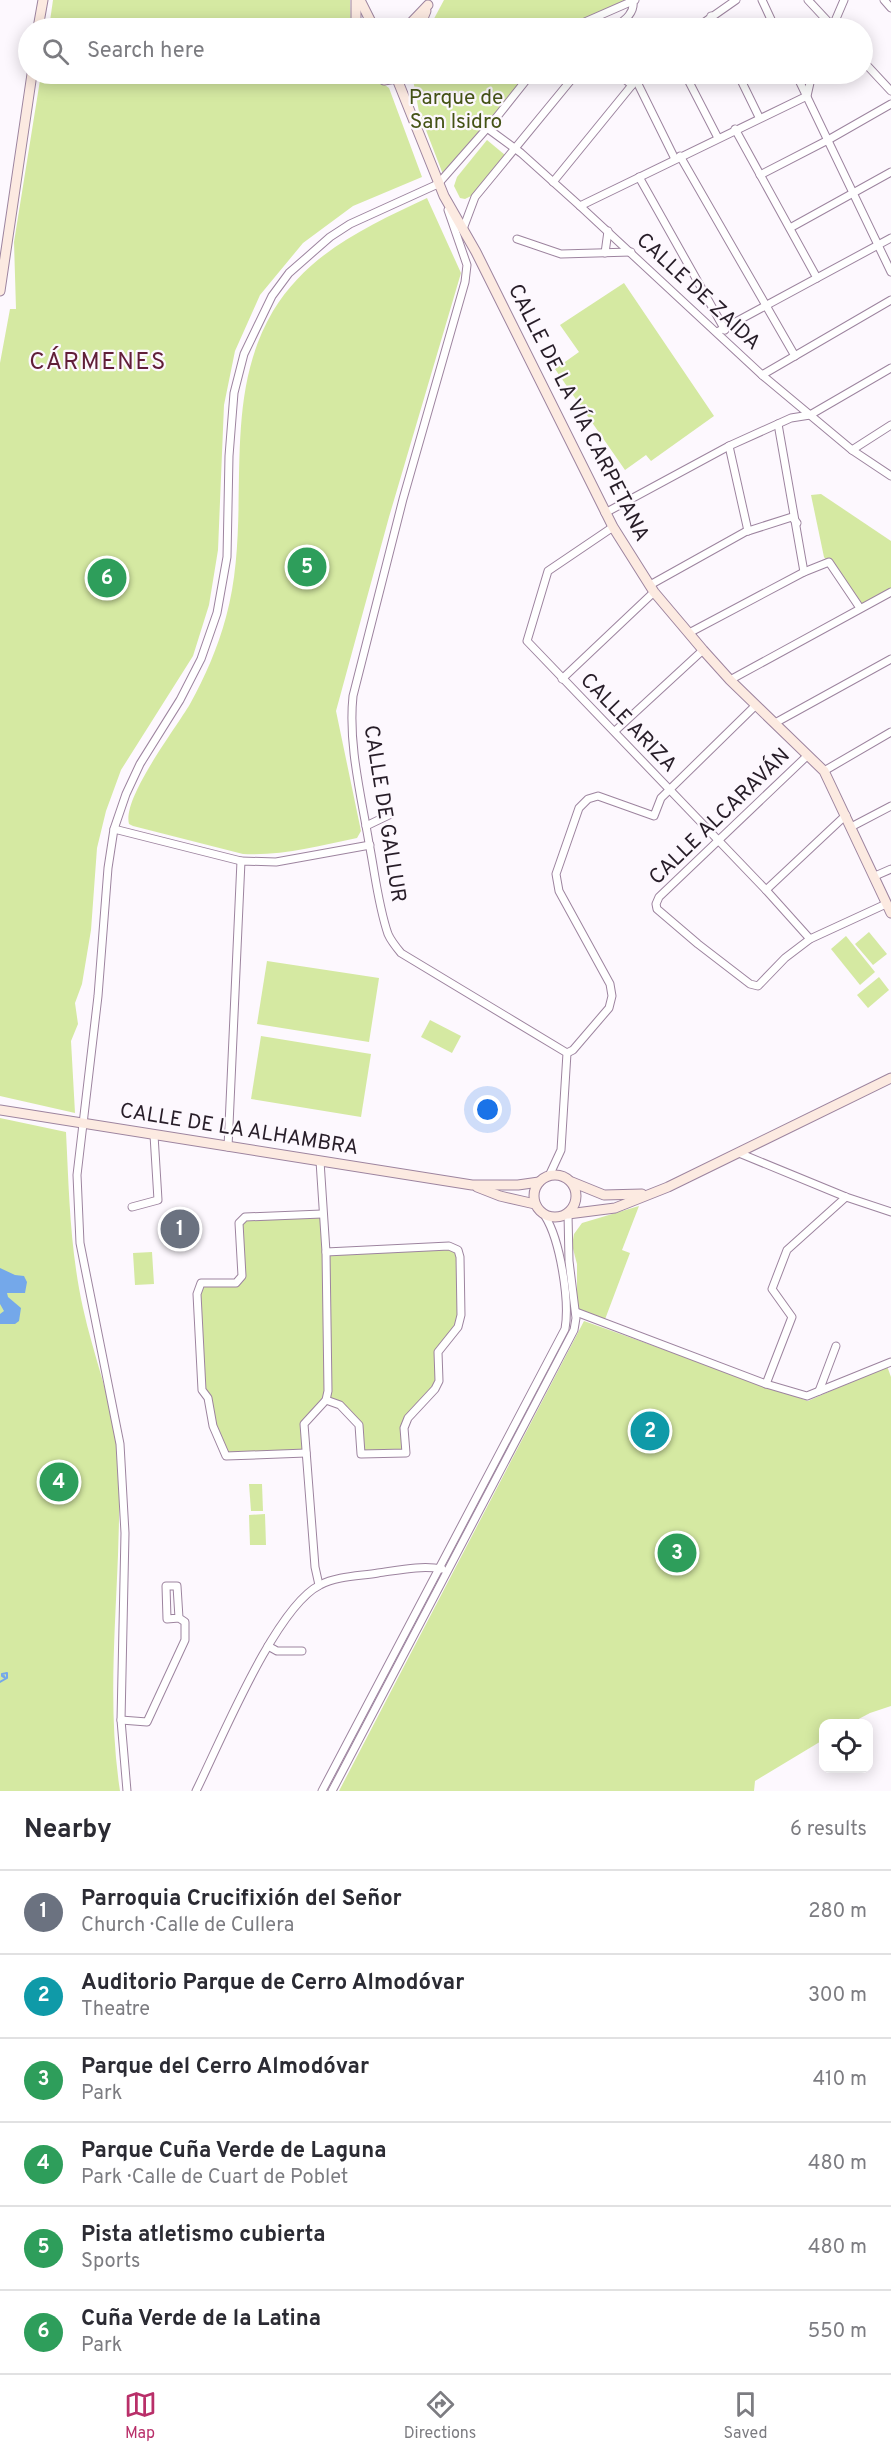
<!DOCTYPE html>
<meta charset="utf-8">
<style>
body{margin:0;font-family:Overpass,sans-serif;background:#f7f7f7;color:#2b2b33}
.controls{position:absolute;right:18px;bottom:18px;display:grid;overflow:hidden;border-radius:12px;box-shadow:0 3px 15px #0003}
.controls button{width:54px;height:54px;display:grid;place-items:center;padding:0;border:0;border-bottom:2px solid #e1e1e2;background:#fff;color:#2b2b33;font:30px sans-serif}
.you{position:absolute;left:488px;top:1110px;width:21px;height:21px;margin:-15px;border:4px solid #fff;border-radius:50%;background:#1a73e8;box-shadow:0 0 0 9px #1a73e833}
.badge{display:grid;place-items:center;width:39px;height:39px;border-radius:50%;background:#b92f69;color:#fff;font-size:20px;font-weight:700}
.pin{position:absolute;translate:-50% -50%;border:3px solid #fff;box-shadow:0 2px 6px #0006}
.list{margin:0;padding:0;list-style:none}
h2{display:flex;justify-content:space-between;align-items:center;height:78px;margin:0;padding:0 24px;font-size:26px}
h2 small{font-size:20px;font-weight:400;color:#7c7c81}
.list li{display:grid;grid-template-columns:39px 1fr auto;gap:18px;align-items:center;box-sizing:border-box;height:84px;padding:0 24px;border-top:2px solid #e1e1e2}
.list b{display:block;font-size:22px;white-space:nowrap}
.list p{margin:0;font-size:20px;white-space:nowrap;color:#7c7c81}
.list em{font-size:20px;font-style:normal;color:#7c7c81}
.icon{flex:none;width:33px;height:33px;fill:none;stroke:currentColor;stroke-width:2;stroke-linecap:round;stroke-linejoin:round}
.map{position:relative;flex:none;width:891px;height:1791px;overflow:hidden}
.search{position:absolute;background:#fff;box-shadow:0 3px 15px #0003;left:18px;right:18px;top:18px;height:66px;display:flex;align-items:center;gap:15px;box-sizing:border-box;padding:0 21px;border-radius:33px;color:#7c7c81;font-size:22px}
.sheet{height:582px;background:#fff}
nav{display:flex;justify-content:space-around;align-items:center;box-sizing:border-box;height:84px;border-top:2px solid #e1e1e2;background:#fff;font-size:16px;color:#7c7c81}
nav a{display:grid;justify-items:center;gap:3px}
nav .on{color:#b92f69}
.map>svg:first-child{display:block}
.green{fill:#d5e9a2}
.water{fill:#74a8ea}
.lines{fill:none;stroke-linecap:round;stroke-linejoin:round}
.stream{stroke:#74a8ea;stroke-width:2}
.street-casing{stroke:#9d849f;stroke-width:9}
.secondary-casing{stroke:#9d849f;stroke-width:11}
.street{stroke:#fff;stroke-width:7}
.secondary{stroke:#fceae1;stroke-width:9}
.labels{text-anchor:middle;dominant-baseline:central;stroke-width:4.5;stroke-linejoin:round;paint-order:stroke}
.park-label{font-size:21px;fill:#455316;stroke:#fdf8fe}
.street-label{font-size:21px;fill:#271d28;stroke:#fdf8fe}
.quarter-label{font-size:24px;letter-spacing:1.5px;fill:#601e37;stroke:#fdf8fe}
</style>
<div class="map">
<svg width="891" height="1791" viewBox="0 0 891 1791">
<rect width="100%" height="100%" fill="#fdf8fe"/>
<!-- green -->
<g class="green">
<path d="M53 0H350L351 28H49Z"/>
<path d="M444 0H635L571 28H429Z"/>
<path d="M41 74H370L389 88 422 177 353 206 303 243 260 295 235 351 224 405 218 550 209 605 193 656 121 770 106 811 97 848 91 930 82 984 75 1003 78 1024 71 1041 75 1113 0 1096V363L10 309H16L14 242Z"/>
<path d="M412 74H531L444 177 419 112Z"/>
<path d="M487 140 505 155 471 196 465 199 460 198 454 186 457 177Z"/>
<path d="M427 198 461 273 389 517 336 711 361 831 357 838C319 846 281 856 243 854L133 826 129 824C122 798 176 728 190 704 205 677 218 647 226 617 254 516 218 404 273 311 309 252 368 226 427 198Z"/>
<path d="M624 283 714 416 651 461 646 455 625 470 555 369 579 352 560 325Z"/>
<path d="M821 494 891 541V592L860 608 824 557 811 495Z"/>
<path d="M869 932 887 954 873 965 855 944Z"/>
<path d="M846 936 875 972 860 985 831 949Z"/>
<path d="M267 961 379 978 369 1042 257 1024Z"/>
<path d="M879 977 889 990 868 1008 857 995Z"/>
<path d="M430 1020 461 1036 452 1053 421 1037Z"/>
<path d="M261 1036 371 1054 361 1117 251 1099Z"/>
<path d="M0 1118 66 1132C69 1191 70 1250 83 1308 93 1354 111 1399 117 1445 121 1481 119 1519 118 1555 115 1633 108 1713 120 1791H0Z"/>
<path d="M639 1206 622 1250 630 1253 604 1322 577 1313V1264L572 1245 574 1234 582 1223Z"/>
<path d="M322 1214 326 1252 449 1246 458 1250V1327L438 1352 439 1381 408 1418 406 1453 361 1454C359 1424 358 1411 326 1400L304 1424 306 1453 226 1456 213 1426 208 1398 202 1390 199 1286 236 1283 242 1276 239 1223 245 1217Z"/>
<path d="M152 1252 154 1284 135 1285 133 1253Z"/>
<path d="M584 1321 808 1401 887 1366 891 1377V1706L870 1713 851 1723 824 1724 823 1740 755 1781 754 1791H339Z"/>
<path d="M249 1484H262L263 1511H251Z"/>
<path d="M265 1514 266 1545H250L249 1515Z"/>
</g>
<!-- water -->
<path class="water" d="M0 1268 15 1275 24 1276 27 1282 25 1293H7L8 1297 21 1308 19 1321 15 1324H0V1314L4 1311 0 1304Z"/>
<g class="lines">
<!-- stream -->
<path class="stream" d="M0 1682 7 1678V1673L2 1674V1676L5 1678 4 1676"/>
<!-- street casing -->
<g class="street-casing">
<g id="street">
<path d="M762 0 775 28"/>
<path d="M808 0 834 28"/>
<path d="M884 0 891 8"/>
<path d="M711 16 717 28"/>
<path d="M571 28 635 0"/>
<path d="M614 28C623 21 635 14 633 1"/>
<path d="M696 28 736 0"/>
<path d="M832 28 844 0"/>
<path d="M862 60 891 91"/>
<path d="M618 74 632 85"/>
<path d="M685 74 718 138"/>
<path d="M738 74 759 117"/>
<path d="M796 74 891 272"/>
<path d="M636 80 675 159"/>
<path d="M487 128 521 153 580 206 762 375 852 450 891 476"/>
<path d="M735 129 817 278"/>
<path d="M680 156 795 356"/>
<path d="M760 175 828 140 891 104"/>
<path d="M639 177 725 330"/>
<path d="M553 182 641 74"/>
<path d="M580 206 807 96 812 74"/>
<path d="M448 210 467 265 465 282 403 499 353 696C348 744 361 795 369 843 375 873 378 905 388 934 391 941 396 947 401 953L567 1053 561 1150 549 1176"/>
<path d="M790 228 891 172"/>
<path d="M463 229 475 197 576 74"/>
<path d="M517 239 561 254 631 252"/>
<path d="M605 253 608 231"/>
<path d="M717 332 891 238"/>
<path d="M762 375 891 300"/>
<path d="M778 424 804 572"/>
<path d="M729 446 748 531"/>
<path d="M852 450 891 425"/>
<path d="M605 513 729 446 791 418 810 415 891 368"/>
<path d="M613 527 548 571 527 641 766 890 810 939"/>
<path d="M650 585 745 532 792 517 797 523"/>
<path d="M689 633 804 572 829 562 860 608"/>
<path d="M562 679 654 592"/>
<path d="M730 680 891 592"/>
<path d="M775 723 891 659"/>
<path d="M615 731 703 650"/>
<path d="M808 755 659 897 656 904 657 909 698 944 750 984 758 986 785 958 810 939 886 904"/>
<path d="M824 771 891 732"/>
<path d="M366 826 389 815"/>
<path d="M851 827 891 806"/>
<path d="M114 829 241 861"/>
<path d="M875 876 891 869"/>
<path d="M766 890 846 815"/>
<path d="M567 1053 573 1050 609 1008 612 996 610 984 559 891 556 874 579 808 588 799 598 796 654 816 661 798 756 705"/>
<path d="M228 1147 241 861 276 862 370 845"/>
<path d="M739 1153 846 1197 891 1212"/>
<path d="M320 1161 326 1252 449 1246 458 1250 460 1257 461 1315 458 1327 438 1352 439 1381 435 1389 408 1418 404 1428 406 1453 361 1454 359 1425 340 1405 326 1400"/>
<path d="M132 1207 158 1200 154 1135"/>
<path d="M576 1312 766 1384 807 1396 891 1362"/>
<path d="M766 1384 792 1317 772 1289 787 1250 846 1197"/>
<path d="M819 1391 836 1346"/>
<path d="M306 1453 226 1456 213 1426 208 1398 202 1390 197 1294 201 1283H236L242 1276 239 1223 245 1217 322 1214"/>
<path d="M319 1585 315 1567 304 1424 326 1400 328 1391 326 1252"/>
<path d="M268 1646 277 1651H302"/>
<path d="M121 1720 147 1722 185 1640V1622L179 1618 177 1586H166L167 1619 179 1618"/>
<path d="M127 1791 121 1720 125 1533 120 1444 80 1243 77 1175 98 996 108 868 114 829 126 794 140 764 180 700 201 659 217 613 227 557 229 456 234 393 244 354 272 296 289 273 330 237 350 224 438 184 496 118 531 74"/>
<path d="M196 1791C220 1743 275 1607 320 1585 337 1576 360 1576 378 1573 399 1570 422 1565 442 1569"/>
<path d="M322 1791 565 1329C570 1300 560 1240 545 1216"/>
<path d="M332 1791 574 1330 576 1318 569 1261 568 1214"/>
</g>
</g>
<!-- secondary casing -->
<g class="secondary-casing">
<g id="secondary">
<path d="M356 0V28"/>
<path d="M360 0 374 28"/>
<path d="M38 28 43 0"/>
<path d="M406 28 428 5"/>
<path d="M419 28 426 11"/>
<path d="M376 74 384 80 397 78 399 75"/>
<path d="M395 74 444 196 476 252 613 527 654 592 703 650 730 680 824 771 891 913"/>
<path d="M0 291 32 74"/>
<path d="M0 1110 472 1185H518L539 1182"/>
<circle cx="555" cy="1196" r="21"/>
<path d="M572 1182 604 1195 642 1194"/>
<path d="M477 1187 500 1196 535 1204"/>
<path d="M568 1214 615 1208 668 1187 891 1078"/>
</g>
</g>
<!-- street -->
<use href="#street" class="street"/>
<!-- secondary -->
<use href="#secondary" class="secondary"/>
</g>
<g class="labels">
<!-- park labels -->
<g class="park-label">
<text x="456" y="98">Parque de<tspan x="456" dy="24">San Isidro</tspan></text>
</g>
<!-- street labels -->
<g class="street-label">
<text transform="translate(698 292) rotate(43)">CALLE DE ZAIDA</text>
<text transform="translate(578 413) rotate(63)">CALLE DE LA VÍA CARPETANA</text>
<text transform="translate(628 723) rotate(46)">CALLE ARIZA</text>
<text transform="translate(384 814) rotate(81)">CALLE DE GALLUR</text>
<text transform="translate(720 817) rotate(-44)">CALLE ALCARAVÁN</text>
<text transform="translate(239 1130) rotate(9)">CALLE DE LA ALHAMBRA</text>
</g>
<!-- quarter labels -->
<g class="quarter-label">
<text x="98" y="363">CÁRMENES</text>
</g>
</g>
</svg>
<div class="controls">
<button><svg class="icon" aria-label="locate" viewBox="0 0 24 24"><circle cx="12" cy="12" r="6"/><path d="M12 2v4M12 18v4M2 12h4M18 12h4"/></svg></button>
</div>
<div class="you"></div>
<div class="pin badge" style="left:180px;top:1229px;background:#6b7280">1</div>
<div class="pin badge" style="left:650px;top:1431px;background:#0f9aa8">2</div>
<div class="pin badge" style="left:677px;top:1553px;background:#2e9e5b">3</div>
<div class="pin badge" style="left:59px;top:1482px;background:#2e9e5b">4</div>
<div class="pin badge" style="left:307px;top:567px;background:#2e9e5b">5</div>
<div class="pin badge" style="left:107px;top:578px;background:#2e9e5b">6</div>
<div class="search"><svg class="icon" aria-label="search" viewBox="0 0 24 24"><circle cx="10" cy="10" r="6"/><path d="M15 15l6 6"/></svg>Search here</div>
</div>
<section class="sheet">
<h2>Nearby<small>6 results</small></h2>
<ul class="list">
<li><span class="badge" style="background:#6b7280">1</span><div><b>Parroquia Crucifixión del Señor</b><p>Church · Calle de Cullera</p></div><em>280 m</em></li>
<li><span class="badge" style="background:#0f9aa8">2</span><div><b>Auditorio Parque de Cerro Almodóvar</b><p>Theatre</p></div><em>300 m</em></li>
<li><span class="badge" style="background:#2e9e5b">3</span><div><b>Parque del Cerro Almodóvar</b><p>Park</p></div><em>410 m</em></li>
<li><span class="badge" style="background:#2e9e5b">4</span><div><b>Parque Cuña Verde de Laguna</b><p>Park · Calle de Cuart de Poblet</p></div><em>480 m</em></li>
<li><span class="badge" style="background:#2e9e5b">5</span><div><b>Pista atletismo cubierta</b><p>Sports</p></div><em>480 m</em></li>
<li><span class="badge" style="background:#2e9e5b">6</span><div><b>Cuña Verde de la Latina</b><p>Park</p></div><em>550 m</em></li>
</ul>
</section>
<nav>
<a class="on"><svg class="icon" aria-label="map" viewBox="0 0 24 24"><path d="M3 6l6-2 6 2 6-2v14l-6 2-6-2-6 2zM9 4v14M15 6v14"/></svg>Map</a>
<a><svg class="icon" aria-label="directions" viewBox="0 0 24 24"><path d="M12 3l9 9-9 9-9-9zM9 14v-3h6M13 9l2 2-2 2"/></svg>Directions</a>
<a><svg class="icon" aria-label="saved" viewBox="0 0 24 24"><path d="M7 4h10v16l-5-4-5 4z"/></svg>Saved</a>
</nav>
